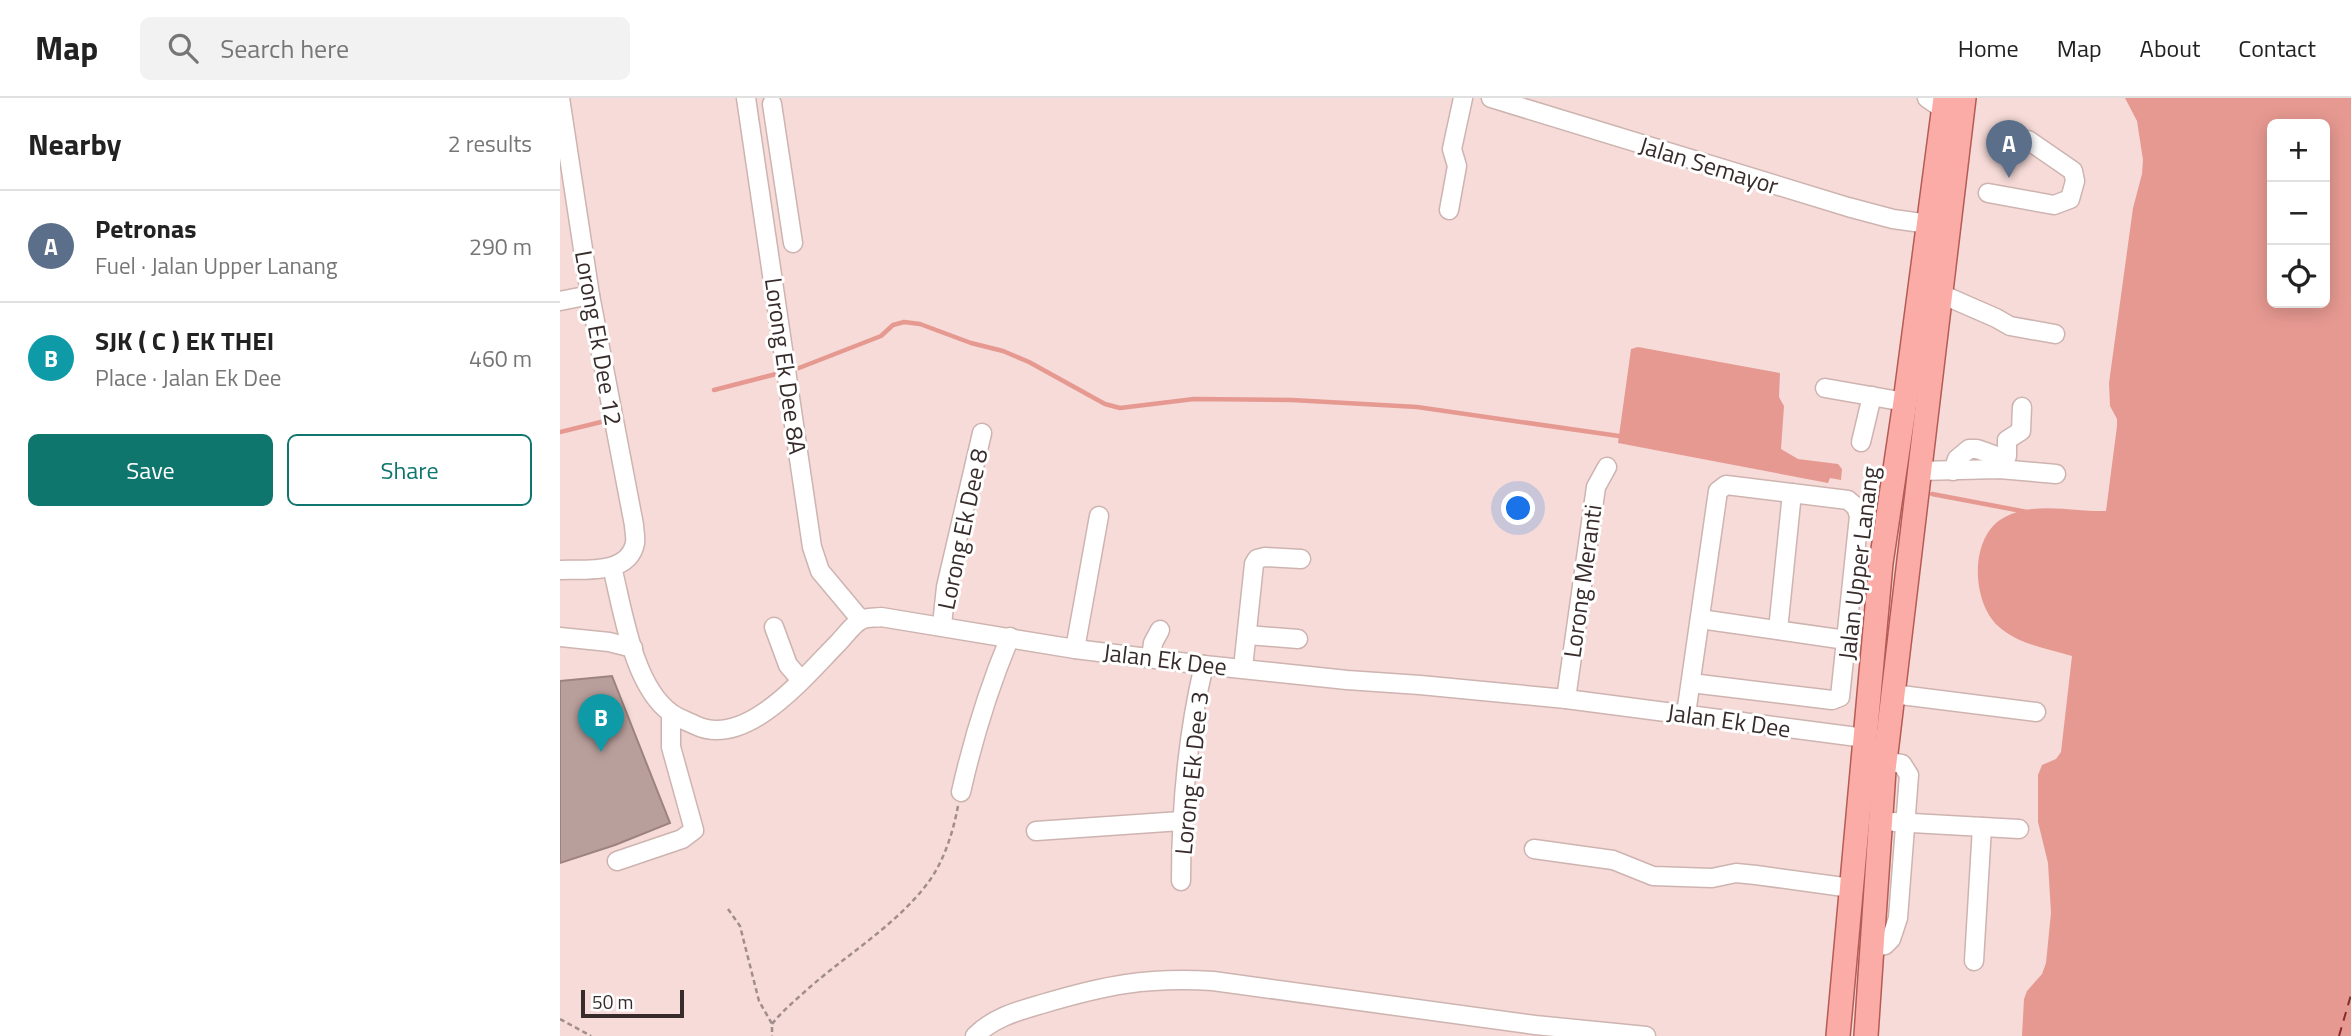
<!DOCTYPE html>
<meta charset="utf-8">
<style>
body{margin:0;font-family:"Titillium Web",sans-serif;background:#f2f2f2;color:#222}
.controls{position:absolute;right:21px;top:21px;display:grid;overflow:hidden;border-radius:10px;box-shadow:0 4px 18px #0003}
.controls button{width:63px;height:63px;display:grid;place-items:center;padding:0;border:0;border-bottom:2px solid #e0e0e0;background:#fff;color:#222;font:35px sans-serif}
.scale{position:absolute;left:21px;bottom:18px;width:103px;box-sizing:border-box;padding-left:7px;border:4px solid #372c2b;border-top:0;font-size:19px;line-height:24px;white-space:nowrap;color:#372c2b;-webkit-text-stroke:5px #fff;paint-order:stroke}
.you{position:absolute;left:959px;top:411px;width:24px;height:24px;margin:-18px;border:5px solid #fff;border-radius:50%;background:#1a73e8;box-shadow:0 0 0 10px #1a73e833}
.badge{display:grid;place-items:center;width:46px;height:46px;border-radius:50%;background:#0f766e;color:#fff;font-size:23px;font-weight:700}
.pin{position:absolute;translate:-50% -58px;filter:drop-shadow(0 2px 4px #0008)}
.pin::after{content:'';position:absolute;top:37px;width:24px;height:21px;background:inherit;clip-path:polygon(0 0,100% 0,50% 100%)}
.list{margin:0;padding:0;list-style:none}
h2{display:flex;justify-content:space-between;align-items:center;height:91px;margin:0;padding:0 28px;font-size:30px}
h2 small{font-size:23px;font-weight:400;color:#767676}
.list li{display:grid;grid-template-columns:46px 1fr auto;gap:21px;align-items:center;box-sizing:border-box;height:112px;padding:0 28px;border-top:2px solid #e0e0e0}
.list b{display:block;font-size:26px;white-space:nowrap}
.list p{margin:0;font-size:23px;white-space:nowrap;color:#767676}
.list em{font-size:23px;font-style:normal;color:#767676}
.actions{display:flex;gap:14px;padding:21px 28px}
.actions a{flex:1;padding:16px 0;border:2px solid #0f766e;border-radius:10px;text-align:center;font-size:24px;color:#0f766e}
.actions .main{background:#0f766e;color:#fff}
.icon{flex:none;width:38px;height:38px;fill:none;stroke:currentColor;stroke-width:2;stroke-linecap:round;stroke-linejoin:round}
.map{position:relative;flex:none;width:1791px;height:938px;overflow:hidden}
header{display:flex;align-items:center;gap:42px;box-sizing:border-box;height:98px;padding:0 35px;background:#fff;border-bottom:2px solid #e0e0e0}
header strong{font-size:33px}
nav{display:flex;gap:38px;margin-inline-start:auto;font-size:24px}
.search{width:490px;height:63px;background:#f2f2f2;display:flex;align-items:center;gap:18px;box-sizing:border-box;padding:0 24px;border-radius:10px;color:#767676;font-size:26px}
main{display:flex}
aside{flex:1;background:#fff}
.map>svg:first-child{display:block}
.water{fill:#e69991;fill-rule:evenodd}
.lines{fill:none;stroke-linecap:round;stroke-linejoin:round}
.stream{stroke:#e69991;stroke-width:4.5}
.ferry{stroke:#852b28;stroke-width:2;stroke-dasharray:9 7;stroke-linecap:butt}
.building{fill:#b99f9c;stroke:#9c8380;stroke-width:2}
.minor-casing{stroke:#ceb4b0;stroke-width:21}
.major-casing{stroke:#b55b55;stroke-width:26}
.path{stroke:#a18d8b;stroke-width:2.5;stroke-dasharray:5 3.5;stroke-linecap:butt}
.minor{stroke:#fff;stroke-width:18}
.major{stroke:#fbaca7;stroke-width:23}
.labels{text-anchor:middle;dominant-baseline:central;stroke-width:6;stroke-linejoin:round;paint-order:stroke}
.street-label{font-size:24px;fill:#372c2b;stroke:#fff}
</style>
<header>
<strong>Map</strong>
<div class="search"><svg class="icon" aria-label="search" viewBox="0 0 24 24"><circle cx="10" cy="10" r="6"/><path d="M15 15l6 6"/></svg>Search here</div>
<nav><a>Home</a><a>Map</a><a>About</a><a>Contact</a></nav>
</header>
<main>
<aside>
<h2>Nearby<small>2 results</small></h2>
<ul class="list">
<li><span class="badge" style="background:#5c6f8a">A</span><div><b>Petronas</b><p>Fuel · Jalan Upper Lanang</p></div><em>290 m</em></li>
<li><span class="badge" style="background:#0f9aa8">B</span><div><b>SJK ( C ) EK THEI</b><p>Place · Jalan Ek Dee</p></div><em>460 m</em></li>
</ul>
<div class="actions"><a class="main">Save</a><a>Share</a></div>
</aside>
<div class="map">
<svg width="1791" height="938" viewBox="0 0 1791 938">
<rect width="100%" height="100%" fill="#f6dbd8"/>
<!-- water -->
<g class="water">
<path d="M1565 0H1791V938H1462L1464 901 1467 893 1482 876 1486 865 1491 815 1488 765 1478 724V677L1482 667 1496 661 1501 654 1512 558C1487 550 1459 547 1438 528 1411 503 1409 437 1445 419 1475 403 1514 414 1546 413L1557 328V321L1550 308 1549 285 1573 110 1582 76 1583 62 1577 23ZM1765 26V205H1712V26Z"/>
<path d="M1078 249 1220 275 1219 299 1224 308 1221 351 1238 361 1278 366 1282 371 1281 382 1270 380 1268 385 1058 345 1071 251Z"/>
</g>
<g class="lines">
<!-- stream -->
<g class="stream">
<path d="M239 270 321 238 333 227 344 224 360 226 411 245 443 253 469 264 545 306 560 310 634 301 732 302 857 309 1059 338"/>
<path d="M154 292 216 276"/>
<path d="M0 334 45 323"/>
<path d="M1372 396 1467 414"/>
</g>
<!-- ferry -->
<path class="ferry" d="M1779 938 1791 897"/>
</g>
<!-- building -->
<path class="building" d="M52 578 110 725 55 747 0 765V583Z"/>
<g class="lines">
<!-- minor casing -->
<g class="minor-casing">
<g id="minor">
<path d="M186 0 252 449 260 473 301 522"/>
<path d="M931 0 1288 109 1333 121 1369 126"/>
<path d="M1367 0 1383 11"/>
<path d="M212 6 233 145"/>
<path d="M1428 95 1494 107 1510 101 1515 83 1513 73 1468 42"/>
<path d="M889 112 897 68 892 51 903 0"/>
<path d="M1381 196 1436 220 1450 228 1495 236"/>
<path d="M0 203 30 197"/>
<path d="M1265 290 1345 304"/>
<path d="M1301 344 1312 298"/>
<path d="M1439 371 1447 358V342L1461 333 1462 309"/>
<path d="M1359 373 1439 371 1496 376"/>
<path d="M1393 373 1397 361 1409 351H1417L1445 361"/>
<path d="M52 469C63 512 73 588 111 615 117 620 127 623 135 627 186 652 245 578 278 545 285 538 292 527 301 522 306 519 315 520 321 519L515 551 644 567 787 582 860 587 1006 601 1305 640"/>
<path d="M0 472C25 471 69 477 75 445 76 439 74 432 74 427L30 197 0 0"/>
<path d="M1140 521 1286 542"/>
<path d="M382 527 386 489 422 335"/>
<path d="M214 529 228 567 241 582"/>
<path d="M1218 532 1232 395"/>
<path d="M688 537 738 541"/>
<path d="M0 539 49 544 73 550"/>
<path d="M515 551 539 418"/>
<path d="M591 560 593 545 600 532"/>
<path d="M683 570 694 466 697 461 705 459 741 461"/>
<path d="M1333 596 1476 614"/>
<path d="M1006 601 1036 389 1047 369"/>
<path d="M1126 616 1158 393 1166 387 1288 402 1296 409 1299 418 1280 599 1272 602 1131 585"/>
<path d="M401 694C413 641 429 589 450 539"/>
<path d="M1334 724 1459 731"/>
<path d="M476 733 621 723"/>
<path d="M974 751 1053 762 1093 778 1152 780 1176 775 1196 777 1291 790"/>
<path d="M57 763 122 741 134 732 111 649V616"/>
<path d="M621 783C621 710 627 638 644 567"/>
<path d="M1312 849 1325 847 1331 841 1338 820 1349 677 1342 666 1326 663"/>
<path d="M1414 863 1422 729"/>
<path d="M415 938C434 919 458 913 482 906 546 887 586 879 653 883L975 927 1086 938"/>
</g>
</g>
<!-- major casing -->
<g class="major-casing">
<g id="major">
<path d="M1278 938 1321 465 1345 304 1385 0"/>
<path d="M1306 938 1324 672 1404 0"/>
</g>
</g>
<!-- path -->
<g class="path">
<path d="M168 811 180 828 199 903 212 926V938"/>
<path d="M0 921 31 938"/>
<path d="M212 926C223 912 237 901 250 889 289 855 339 825 370 782 385 760 393 734 398 708"/>
</g>
<!-- minor -->
<use href="#minor" class="minor"/>
<!-- major -->
<use href="#major" class="major"/>
</g>
<g class="labels">
<!-- street labels -->
<g class="street-label">
<text transform="translate(1149 67) rotate(17)">Jalan Semayor</text>
<text transform="translate(39 240) rotate(80)">Lorong Ek Dee 12</text>
<text transform="translate(226 268) rotate(82)">Lorong Ek Dee 8A</text>
<text transform="translate(402 431) rotate(-78)">Lorong Ek Dee 8</text>
<text transform="translate(1298 465) rotate(-83)">Jalan Upper Lanang</text>
<text transform="translate(1022 483) rotate(-82)">Lorong Meranti</text>
<text transform="translate(605 561) rotate(7)">Jalan Ek Dee</text>
<text transform="translate(1169 622) rotate(8)">Jalan Ek Dee</text>
<text transform="translate(631 675) rotate(-84)">Lorong Ek Dee 3</text>
</g>
</g>
</svg>
<div class="controls">
<button>+</button>
<button>−</button>
<button><svg class="icon" aria-label="locate" viewBox="0 0 24 24"><circle cx="12" cy="12" r="6"/><path d="M12 2v4M12 18v4M2 12h4M18 12h4"/></svg></button>
</div>
<div class="scale">50 m</div>
<div class="you"></div>
<div class="pin badge" style="left:1449px;top:80px;background:#5c6f8a">A</div>
<div class="pin badge" style="left:41px;top:654px;background:#0f9aa8">B</div>
</div>
</main>
